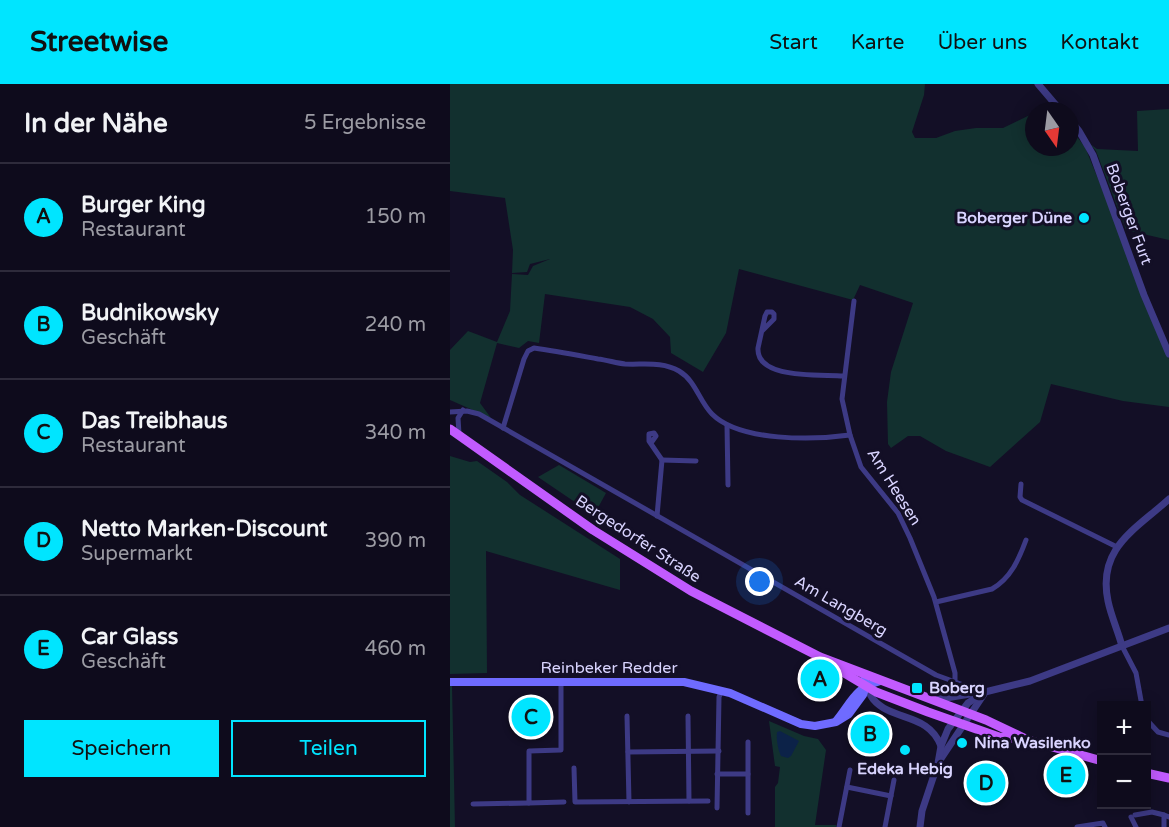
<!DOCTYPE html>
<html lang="de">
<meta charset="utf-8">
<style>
body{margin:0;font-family:"Varela Round",sans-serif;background:#1c1929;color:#f1f3f6}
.controls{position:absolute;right:18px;bottom:18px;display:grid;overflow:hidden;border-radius:0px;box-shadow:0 3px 15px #0003}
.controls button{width:54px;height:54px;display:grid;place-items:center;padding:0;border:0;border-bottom:2px solid #2e2b3b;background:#0e0b1c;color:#f1f3f6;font:30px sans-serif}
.compass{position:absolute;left:575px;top:18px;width:54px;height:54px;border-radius:50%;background:#0e0b1c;box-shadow:0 3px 15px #0003;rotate:166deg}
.you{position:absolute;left:310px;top:498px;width:21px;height:21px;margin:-15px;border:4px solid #fff;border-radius:50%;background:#1a73e8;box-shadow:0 0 0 9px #1a73e833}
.badge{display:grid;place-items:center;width:39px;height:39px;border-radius:50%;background:#00e5ff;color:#111;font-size:20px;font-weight:700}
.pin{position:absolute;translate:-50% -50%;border:3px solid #fff;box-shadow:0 2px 6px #0006}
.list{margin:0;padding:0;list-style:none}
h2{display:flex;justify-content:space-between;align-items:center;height:78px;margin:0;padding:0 24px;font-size:26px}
h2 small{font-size:20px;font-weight:400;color:#9b9ba3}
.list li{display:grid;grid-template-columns:39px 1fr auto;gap:18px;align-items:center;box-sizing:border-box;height:108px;padding:0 24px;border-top:2px solid #2e2b3b}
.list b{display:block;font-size:22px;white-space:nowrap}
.list p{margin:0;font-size:20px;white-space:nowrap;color:#9b9ba3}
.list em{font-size:20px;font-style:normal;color:#9b9ba3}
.actions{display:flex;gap:12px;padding:18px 24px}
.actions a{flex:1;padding:14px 0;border:2px solid #00e5ff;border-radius:0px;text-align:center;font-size:21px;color:#00e5ff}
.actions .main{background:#00e5ff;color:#111}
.map{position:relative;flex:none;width:719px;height:743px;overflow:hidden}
header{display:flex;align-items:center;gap:36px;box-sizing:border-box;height:84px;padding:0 30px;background:#00e5ff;color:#111}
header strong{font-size:28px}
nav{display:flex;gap:33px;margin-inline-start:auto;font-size:21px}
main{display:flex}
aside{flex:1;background:#0e0b1c}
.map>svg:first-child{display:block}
.green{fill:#12302f}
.water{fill:#0c2248}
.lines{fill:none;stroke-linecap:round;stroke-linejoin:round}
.minor{stroke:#3d3a85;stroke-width:5}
.tertiary{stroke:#3d3a85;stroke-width:7}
.secondary{stroke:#6f6bff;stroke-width:8}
.primary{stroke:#c25bff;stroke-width:9}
.poi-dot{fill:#00e5ff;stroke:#130f26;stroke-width:2}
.labels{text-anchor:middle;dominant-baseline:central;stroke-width:6;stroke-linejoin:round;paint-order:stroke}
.street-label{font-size:16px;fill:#d9d4ff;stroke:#130f26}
.poi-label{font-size:16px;font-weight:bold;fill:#d9d4ff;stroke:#130f26;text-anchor:start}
</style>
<header>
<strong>Streetwise</strong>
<nav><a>Start</a><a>Karte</a><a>Über uns</a><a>Kontakt</a></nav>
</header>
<main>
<aside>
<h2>In der Nähe<small>5 Ergebnisse</small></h2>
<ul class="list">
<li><span class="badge">A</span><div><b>Burger King</b><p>Restaurant</p></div><em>150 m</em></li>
<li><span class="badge">B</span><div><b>Budnikowsky</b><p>Geschäft</p></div><em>240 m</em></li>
<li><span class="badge">C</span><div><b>Das Treibhaus</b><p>Restaurant</p></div><em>340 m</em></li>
<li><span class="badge">D</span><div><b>Netto Marken-Discount</b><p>Supermarkt</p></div><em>390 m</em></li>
<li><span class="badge">E</span><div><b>Car Glass</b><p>Geschäft</p></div><em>460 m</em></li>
</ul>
<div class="actions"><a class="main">Speichern</a><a>Teilen</a></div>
</aside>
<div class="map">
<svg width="719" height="743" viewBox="0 0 719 743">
<rect width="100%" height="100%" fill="#130f26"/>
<!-- green -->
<g class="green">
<path d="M0 0H475L474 11 462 48 465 54H486L505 47 526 44H553L584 29V63H620V44L635 63 664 134 691 211 719 275V323L673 317 601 300 590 338 540 383 496 367 470 352H458L441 364 438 360 437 318 441 288 463 219 410 201 403 216 289 185 276 249 253 288 221 269 220 253 203 235 180 223 95 210 89 259 78 257 69 264 47 259 30 319 41 334 0 316V266L18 247 47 258 60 227 62 190 78 191 83 182 100 175 80 180 77 188 62 189 63 166 55 114 0 107Z"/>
<path d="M719 25V156L676 146 646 67 640 60 647 65 688 67 687 27Z"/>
<path d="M0 372 20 378 27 377 57 398 70 411 170 475V506L36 467 37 589 0 590Z"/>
<path d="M109 381 156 409 144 431 88 393Z"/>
<path d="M0 602H2L5 743H0Z"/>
<path d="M319 637 354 652 368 655 376 666 365 741H386V743H325V703L328 699 330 683 325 682Z"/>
</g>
<!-- water -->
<path class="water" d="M330 647 349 657 341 672 338 674 331 672C328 666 326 655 327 648Z"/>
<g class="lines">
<!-- minor -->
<g class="minor">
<path d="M404 217 392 315 400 351 411 383 448 429 460 454 484 513 505 589V599"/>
<path d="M312 247 324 235V230L322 228H317L315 232 308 264C306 296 372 290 393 292"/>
<path d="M0 328 17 327 29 330 486 591 530 607"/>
<path d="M277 341 278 401"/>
<path d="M53 344 74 275 78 267 84 264C105 267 126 271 148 275 157 276 166 279 175 280 193 281 212 277 229 287 246 297 249 317 262 330 290 358 364 356 400 351"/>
<path d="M9 350 8 334 13 326"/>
<path d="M201 359 206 352 204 349 199 350V357L212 376 207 432"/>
<path d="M212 376 246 377"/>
<path d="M571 400 570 413 572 416 667 463"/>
<path d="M486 518 542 505C561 494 569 475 576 456"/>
<path d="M672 562 686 589 692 622"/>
<path d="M111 597V666L79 667V719L114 718"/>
<path d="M177 632 179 718"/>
<path d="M238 632 239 717"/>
<path d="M696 635 708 648 719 651"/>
<path d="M298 658V729"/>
<path d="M178 668 269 667"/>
<path d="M124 684 125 718 258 717"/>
<path d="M267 690H298"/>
<path d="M397 703 441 712"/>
<path d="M23 720 79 719"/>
<path d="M267 724 269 613 272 606"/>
<path d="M685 731 702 728 714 731"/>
<path d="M681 733 686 743"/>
<path d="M389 743 400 686"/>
<path d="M435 743 444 696"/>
<path d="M627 743 653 739 655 743"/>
<path d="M714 743V731L719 733"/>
</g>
<!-- tertiary -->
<g class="tertiary">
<path d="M588 0 611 27"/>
<path d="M620 36 629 47 643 71 694 211 719 270"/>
<path d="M672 562C668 547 661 532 658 517 647 464 685 446 719 415"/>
<path d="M416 602C418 606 420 611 423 615 442 638 478 628 491 662"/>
<path d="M484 616 532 608"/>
<path d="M490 676 534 610"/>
<path d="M470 743 472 727 488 679 491 662 498 645 518 619 535 608 580 597 719 544"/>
</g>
<!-- secondary -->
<g class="secondary">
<path d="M0 598H234L280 609 351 640 365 642 386 638 399 630 413 611 416 602 414 590"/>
<path d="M386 637C401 619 405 603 430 597"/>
</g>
<!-- primary -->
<g class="primary">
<path d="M0 345 143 446 241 507 370 573 536 636 578 656"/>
<path d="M379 580 426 608 478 628 549 653 578 656 652 677"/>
<path d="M696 689 719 694"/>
</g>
</g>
<!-- markers -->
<g class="poi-dot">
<circle cx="634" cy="134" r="6"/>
<rect x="461" y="598" width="12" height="12" rx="3"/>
<circle cx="512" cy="659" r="6"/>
<circle cx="455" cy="666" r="6"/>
</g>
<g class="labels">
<!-- street labels -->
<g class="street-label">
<text transform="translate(679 130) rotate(70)">Boberger Furt</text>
<text transform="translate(444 403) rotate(58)">Am Heesen</text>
<text transform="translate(188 455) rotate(33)">Bergedorfer Straße</text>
<text transform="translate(391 522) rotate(30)">Am Langberg</text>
<text x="159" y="584">Reinbeker Redder</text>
</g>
<!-- poi labels -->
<g class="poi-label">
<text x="622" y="134" text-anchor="end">Boberger Düne</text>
<text x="479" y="604">Boberg</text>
<text x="524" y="659">Nina Wasilenko</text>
<text x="455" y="685" text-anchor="middle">Edeka Hebig</text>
</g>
</g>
</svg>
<div class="controls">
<button>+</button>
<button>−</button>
</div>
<svg class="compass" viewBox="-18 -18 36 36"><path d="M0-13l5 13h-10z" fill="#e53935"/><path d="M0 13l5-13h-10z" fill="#9b9ba3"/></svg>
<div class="you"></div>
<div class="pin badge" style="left:370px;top:595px">A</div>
<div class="pin badge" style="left:420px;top:650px">B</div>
<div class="pin badge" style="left:81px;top:633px">C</div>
<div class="pin badge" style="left:536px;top:699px">D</div>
<div class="pin badge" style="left:616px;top:691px">E</div>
</div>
</main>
